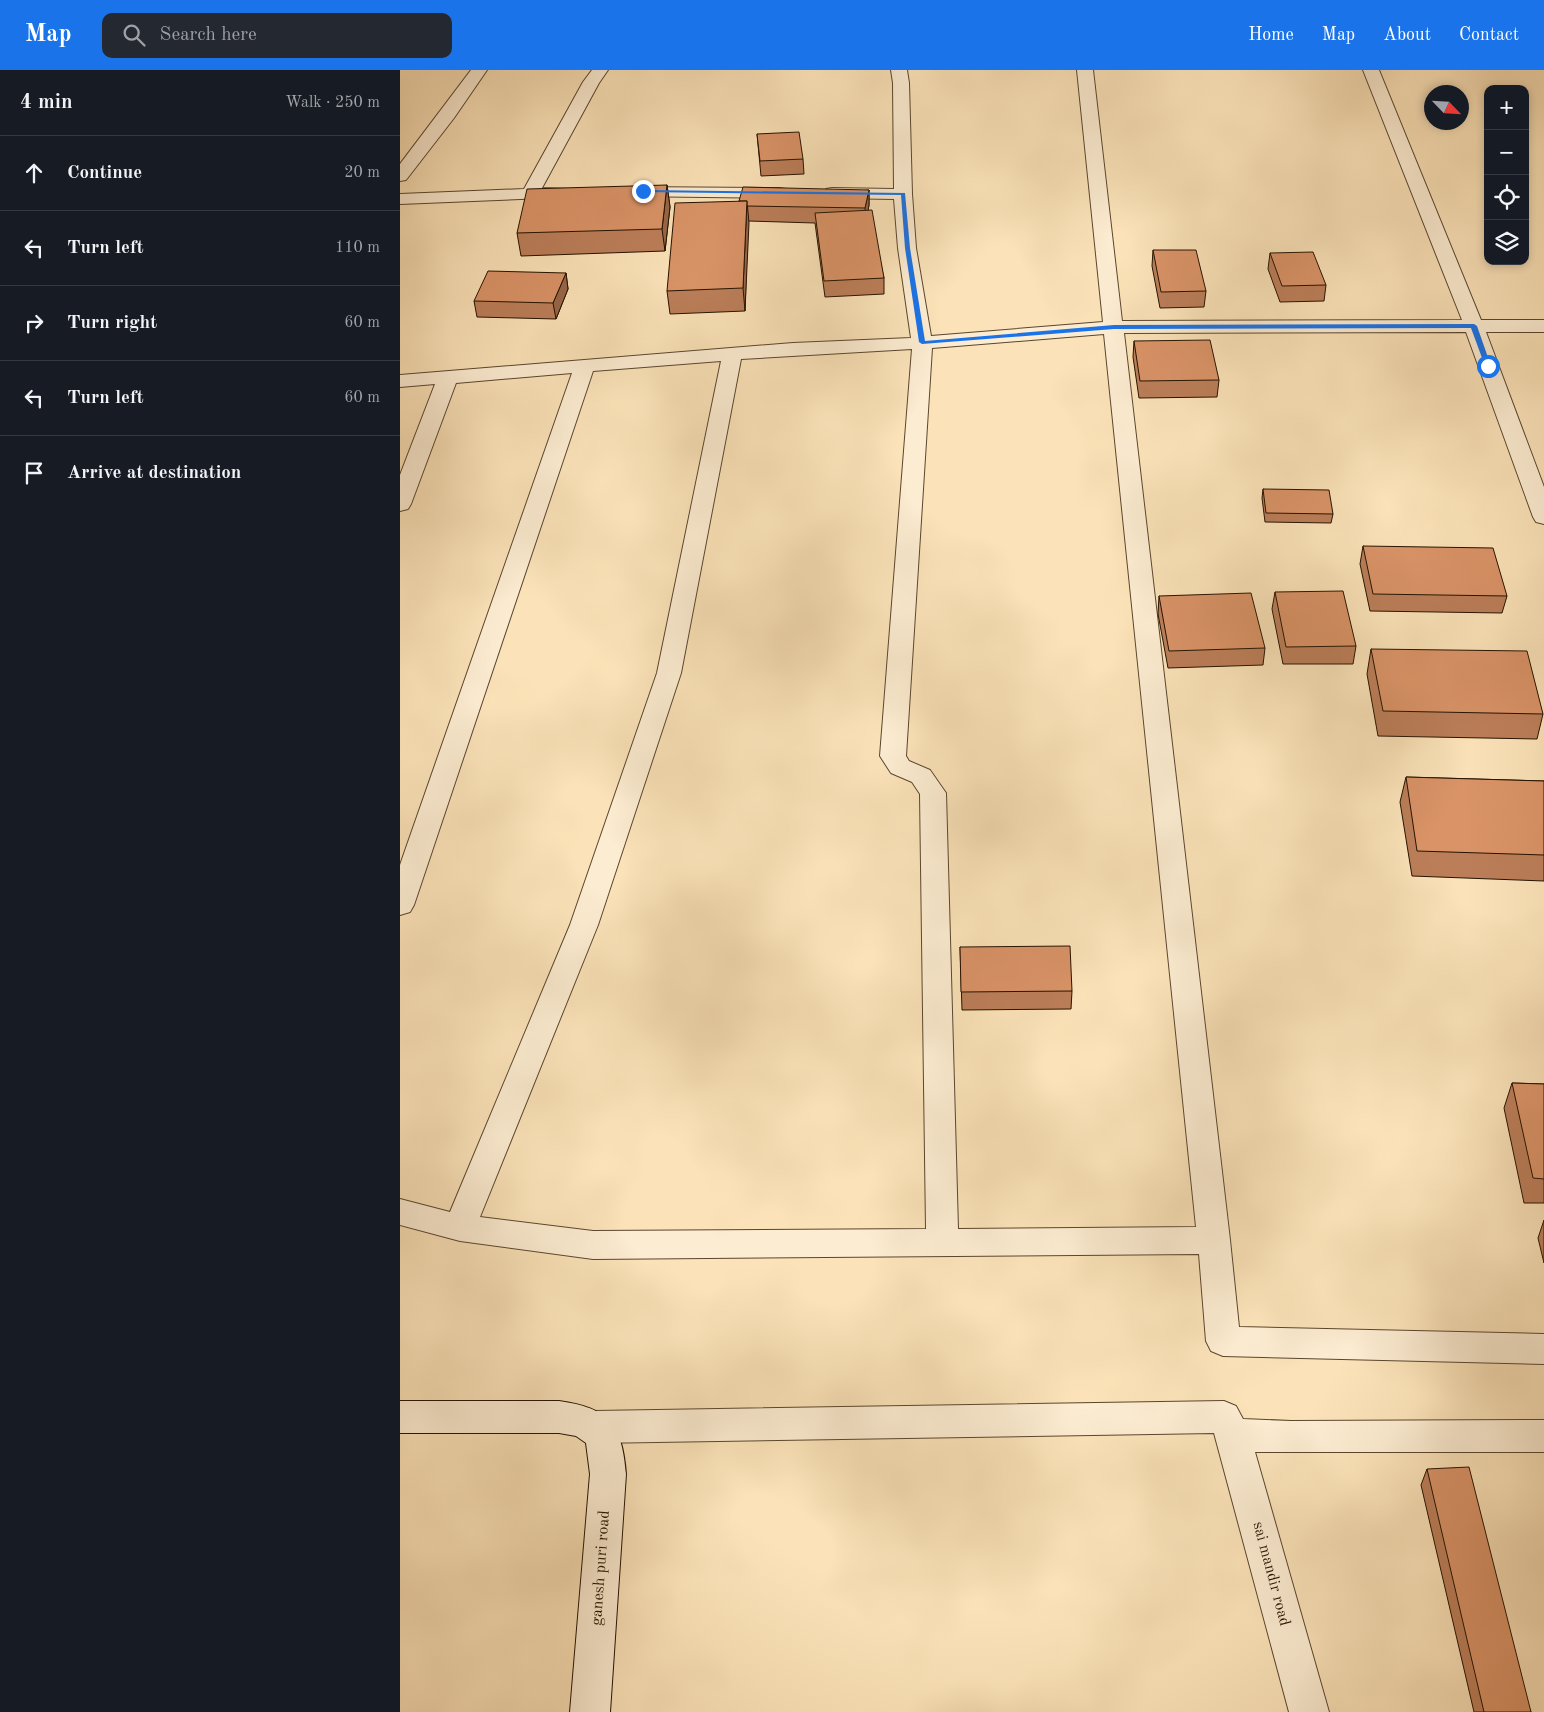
<!DOCTYPE html>
<meta charset="utf-8">
<style>
body{margin:0;font-family:"Old Standard TT",serif;background:#242831;color:#f1f3f6}
.controls{position:absolute;right:15px;top:15px;display:grid;overflow:hidden;border-radius:10px;box-shadow:0 2px 8px #0003}
.controls button{width:45px;height:45px;display:grid;place-items:center;padding:0;border:0;border-bottom:1px solid #363941;background:#171b24;color:#f1f3f6;font:25px sans-serif}
.compass{position:absolute;left:1024px;top:15px;width:45px;height:45px;border-radius:50%;background:#171b24;box-shadow:0 2px 8px #0003;rotate:115deg}
.stop{position:absolute;width:15px;height:15px;margin:-11px;border:4px solid #1a73e8;border-radius:50%;background:#fff}
.stop.end{background:#1a73e8;border-color:#fff;box-shadow:0 1px 5px #0008}
.list{margin:0;padding:0;list-style:none}
h2{display:flex;justify-content:space-between;align-items:center;height:65px;margin:0;padding:0 20px;font-size:21px}
h2 small{font-size:16px;font-weight:400;color:#9ea1a6}
.list li{display:grid;grid-template-columns:32px 1fr auto;gap:15px;align-items:center;box-sizing:border-box;height:75px;padding:0 20px;border-top:1px solid #363941}
.list b{display:block;font-size:19px;white-space:nowrap}
.list em{font-size:16px;font-style:normal;color:#9ea1a6}
.icon{flex:none;width:28px;height:28px;fill:none;stroke:currentColor;stroke-width:2;stroke-linecap:round;stroke-linejoin:round}
.map{position:relative;flex:none;width:1144px;height:1642px;overflow:hidden}
header{display:flex;align-items:center;gap:30px;box-sizing:border-box;height:70px;padding:0 25px;background:#1a73e8;color:#fff}
header strong{font-size:24px}
nav{display:flex;gap:28px;margin-inline-start:auto;font-size:18px}
.search{width:350px;height:45px;background:#242831;display:flex;align-items:center;gap:12px;box-sizing:border-box;padding:0 18px;border-radius:10px;color:#9ea1a6;font-size:19px}
main{display:flex}
aside{flex:1;background:#171b24}
.map>svg:first-child{display:block}
.lines{fill:none;stroke-linecap:round;stroke-linejoin:round}
.street-casing{stroke:#5a462e;stroke-width:2}
.secondary-casing{stroke:#251200;stroke-width:2}
.street{fill:#fcecd1;fill-rule:evenodd}
.secondary{fill:#fcecd1;fill-rule:evenodd}
.wall{fill:#bb7e59;stroke:#251200}
.shaded-wall{fill:#986748;stroke:#251200}
.building{fill:#d99367;stroke:#251200}
.route{fill:#1a73e8}
.labels{text-anchor:middle;dominant-baseline:central;stroke-width:4;stroke-linejoin:round;paint-order:stroke}
.near-street-label{font-size:16px;fill:#251200;stroke:#fcecd1}
</style>
<header>
<strong>Map</strong>
<div class="search"><svg class="icon" aria-label="search" viewBox="0 0 24 24"><circle cx="10" cy="10" r="6"/><path d="M15 15l6 6"/></svg>Search here</div>
<nav><a>Home</a><a>Map</a><a>About</a><a>Contact</a></nav>
</header>
<main>
<aside>
<h2>4 min<small>Walk · 250 m</small></h2>
<ul class="list">
<li><svg class="icon" aria-label="ahead" viewBox="0 0 24 24"><path d="M12 20V5M6 11l6-6 6 6"/></svg><div><b>Continue</b></div><em>20 m</em></li>
<li><svg class="icon" aria-label="left" viewBox="0 0 24 24"><path d="M17 20v-9H6M10 6l-5 5 5 5"/></svg><div><b>Turn left</b></div><em>110 m</em></li>
<li><svg class="icon" aria-label="right" viewBox="0 0 24 24"><path d="M7 20v-9h11M14 6l5 5-5 5"/></svg><div><b>Turn right</b></div><em>60 m</em></li>
<li><svg class="icon" aria-label="left" viewBox="0 0 24 24"><path d="M17 20v-9H6M10 6l-5 5 5 5"/></svg><div><b>Turn left</b></div><em>60 m</em></li>
<li><svg class="icon" aria-label="arrive" viewBox="0 0 24 24"><path d="M6 21V4h12l-3 4 3 4H6"/></svg><div><b>Arrive at destination</b></div></li>
</ul>
</aside>
<div class="map">
<svg width="1144" height="1642" viewBox="0 0 1144 1642">
<rect width="100%" height="100%" fill="#fbe2b8"/>
<filter id="stains"><feTurbulence type="fractalNoise" baseFrequency=".004" numOctaves="4"/><feColorMatrix values="0 0 0 0 .2 0 0 0 0 .09 0 0 0 0 .02 0 0 0 .5 -.17"/></filter>
<radialGradient id="worn" r=".72"><stop offset=".6" stop-color="#630" stop-opacity="0"/><stop offset="1" stop-color="#630" stop-opacity=".3"/></radialGradient>
<g class="lines">
<!-- street casing -->
<g class="street-casing">
<g id="street">
<path d="M71 0H87L54 48 6 110 0 111V94Z"/>
<path d="M192 0H208L199 13 142 118 170 119 173 123 170 127 0 134V124L124 119 183 12Z"/>
<path d="M491 0H507L509 13 512 124 516 178 531 266 703 252 677 0H693L722 251 1062 250 963 0H979L1081 250H1144V262H1086L1144 417V454L1136 452 1133 447 1066 262 724 263 830 1170 839 1257 1144 1264V1294L823 1286 811 1281 806 1271 799 1184 193 1189 60 1171 0 1155V1129L50 1142 170 855 257 603 321 291 193 301 14 835 10 842 0 845V795L172 303 56 313 11 434 8 439 0 441V405L35 314 0 317V305L393 273 511 268 498 178 494 129 432 128 426 127 423 123 426 119 432 118 494 119 493 13ZM704 264 796 1157 558 1159 546 723 530 700 509 691 506 686 532 278ZM512 279 480 686 491 703 512 712 520 724 526 1159 193 1161 80 1147 198 855 281 603 341 289Z"/>
<path d="M232 117 379 118 385 119 388 123 385 127 379 128 226 126 223 122 226 118Z"/>
<path d="M824 1331 836 1336 843 1349 891 1351 1144 1350V1382H855L929 1642H889L814 1363 195 1373 183 1368 177 1357 183 1346 195 1341Z"/>
</g>
</g>
<!-- secondary casing -->
<g class="secondary-casing">
<path id="secondary" d="M0 1331H159C209 1338 222 1354 226 1404L210 1642H170L190 1404 186 1373 176 1366 159 1363H0Z"/>
</g>
<!-- street -->
<use href="#street" class="street"/>
<!-- secondary -->
<use href="#secondary" class="secondary"/>
</g>
<!-- wall -->
<g class="wall">
<path d="M357 64 403 89 404 104 361 106Z"/>
<path d="M267 115 270 137 265 181 121 186 117 163Z"/>
<path d="M469 120V135L468 140 484 208V224L425 227 415 153 348 151 345 241 270 244 267 221 339 131Z"/>
<path d="M753 180 806 221 804 237 760 238 752 196Z"/>
<path d="M870 183 926 215 924 231 880 232 868 199Z"/>
<path d="M166 203 168 219 156 249 77 247 74 231Z"/>
<path d="M734 271 819 310 817 327 739 328 733 287Z"/>
<path d="M863 419 933 444 931 453 865 452 862 428Z"/>
<path d="M963 476 1107 526 1102 543 970 541 960 494Z"/>
<path d="M875 522 956 576 953 594H883L872 539Z"/>
<path d="M759 526 865 578 863 595 768 598 758 544Z"/>
<path d="M971 579 1143 644 1137 669 978 666 967 604Z"/>
<path d="M1006 707 1144 711V811L1012 806 1000 732Z"/>
<path d="M560 877 672 921 671 939 562 940Z"/>
<path d="M1112 1013 1144 1014V1133H1124L1104 1038Z"/>
<path d="M1144 1150V1193L1138 1168Z"/>
<path d="M1027 1399 1131 1642H1074L1021 1415Z"/>
</g>
<!-- shaded-wall -->
<g class="shaded-wall">
<path d="M267 115 270 137 265 181 262 159Z"/>
<path d="M469 120V135L466 154 465 138Z"/>
<path d="M347 131 349 153 345 241 343 218Z"/>
<path d="M166 203 168 219 156 249 153 233Z"/>
</g>
<!-- building -->
<g class="building">
<path d="M399 62 403 89 360 91 357 64Z"/>
<path d="M267 115 262 159 117 163 127 119Z"/>
<path d="M343 117 469 120 465 138 347 136V131H339Z"/>
<path d="M347 131 343 218 267 221 275 133Z"/>
<path d="M472 140 484 208 424 211 415 143Z"/>
<path d="M753 180H796L806 221 761 222Z"/>
<path d="M913 182 926 215 882 216 870 183Z"/>
<path d="M88 201 166 203 153 233 74 231Z"/>
<path d="M810 270 819 310 740 311 734 271Z"/>
<path d="M863 419 929 420 933 444 866 443Z"/>
<path d="M963 476 1093 478 1107 526 973 524Z"/>
<path d="M943 521 956 576 886 577 875 522Z"/>
<path d="M851 523 865 578 769 581 759 526Z"/>
<path d="M971 579 1127 581 1143 644 983 641Z"/>
<path d="M1006 707 1144 711V785L1017 781Z"/>
<path d="M670 876 672 921 561 922 560 877Z"/>
<path d="M1112 1013 1144 1014V1109L1133 1108Z"/>
<path d="M1069 1397 1131 1642H1084L1027 1399Z"/>
</g>
<!-- route -->
<path class="route" d="M243 120 505 123 510 178 525 271 714 255 1074 254 1077 256 1091 296 1088 298 1085 296 1071 258 714 259 522 274 519 272 505 178 501 125 241 122Z"/>
<g class="labels">
<!-- near-street labels -->
<g class="near-street-label">
<text transform="translate(201 1498) rotate(-86)">ganesh puri road</text>
<text transform="translate(871 1504) rotate(75)">sai mandir road</text>
</g>
</g>
<rect width="100%" height="100%" filter="url(#stains)"/>
<rect width="100%" height="100%" fill="url(#worn)"/>
</svg>
<div class="controls">
<button>+</button>
<button>−</button>
<button><svg class="icon" aria-label="locate" viewBox="0 0 24 24"><circle cx="12" cy="12" r="6"/><path d="M12 2v4M12 18v4M2 12h4M18 12h4"/></svg></button>
<button><svg class="icon" aria-label="layers" viewBox="0 0 24 24"><path d="M12 4l9 5-9 5-9-5zM3 14l9 5 9-5"/></svg></button>
</div>
<svg class="compass" viewBox="-18 -18 36 36"><path d="M0-13l5 13h-10z" fill="#e53935"/><path d="M0 13l5-13h-10z" fill="#9ea1a6"/></svg>
<div class="stop" style="left:1088px;top:296px"></div>
<div class="stop end" style="left:243px;top:121px"></div>
</div>
</main>
